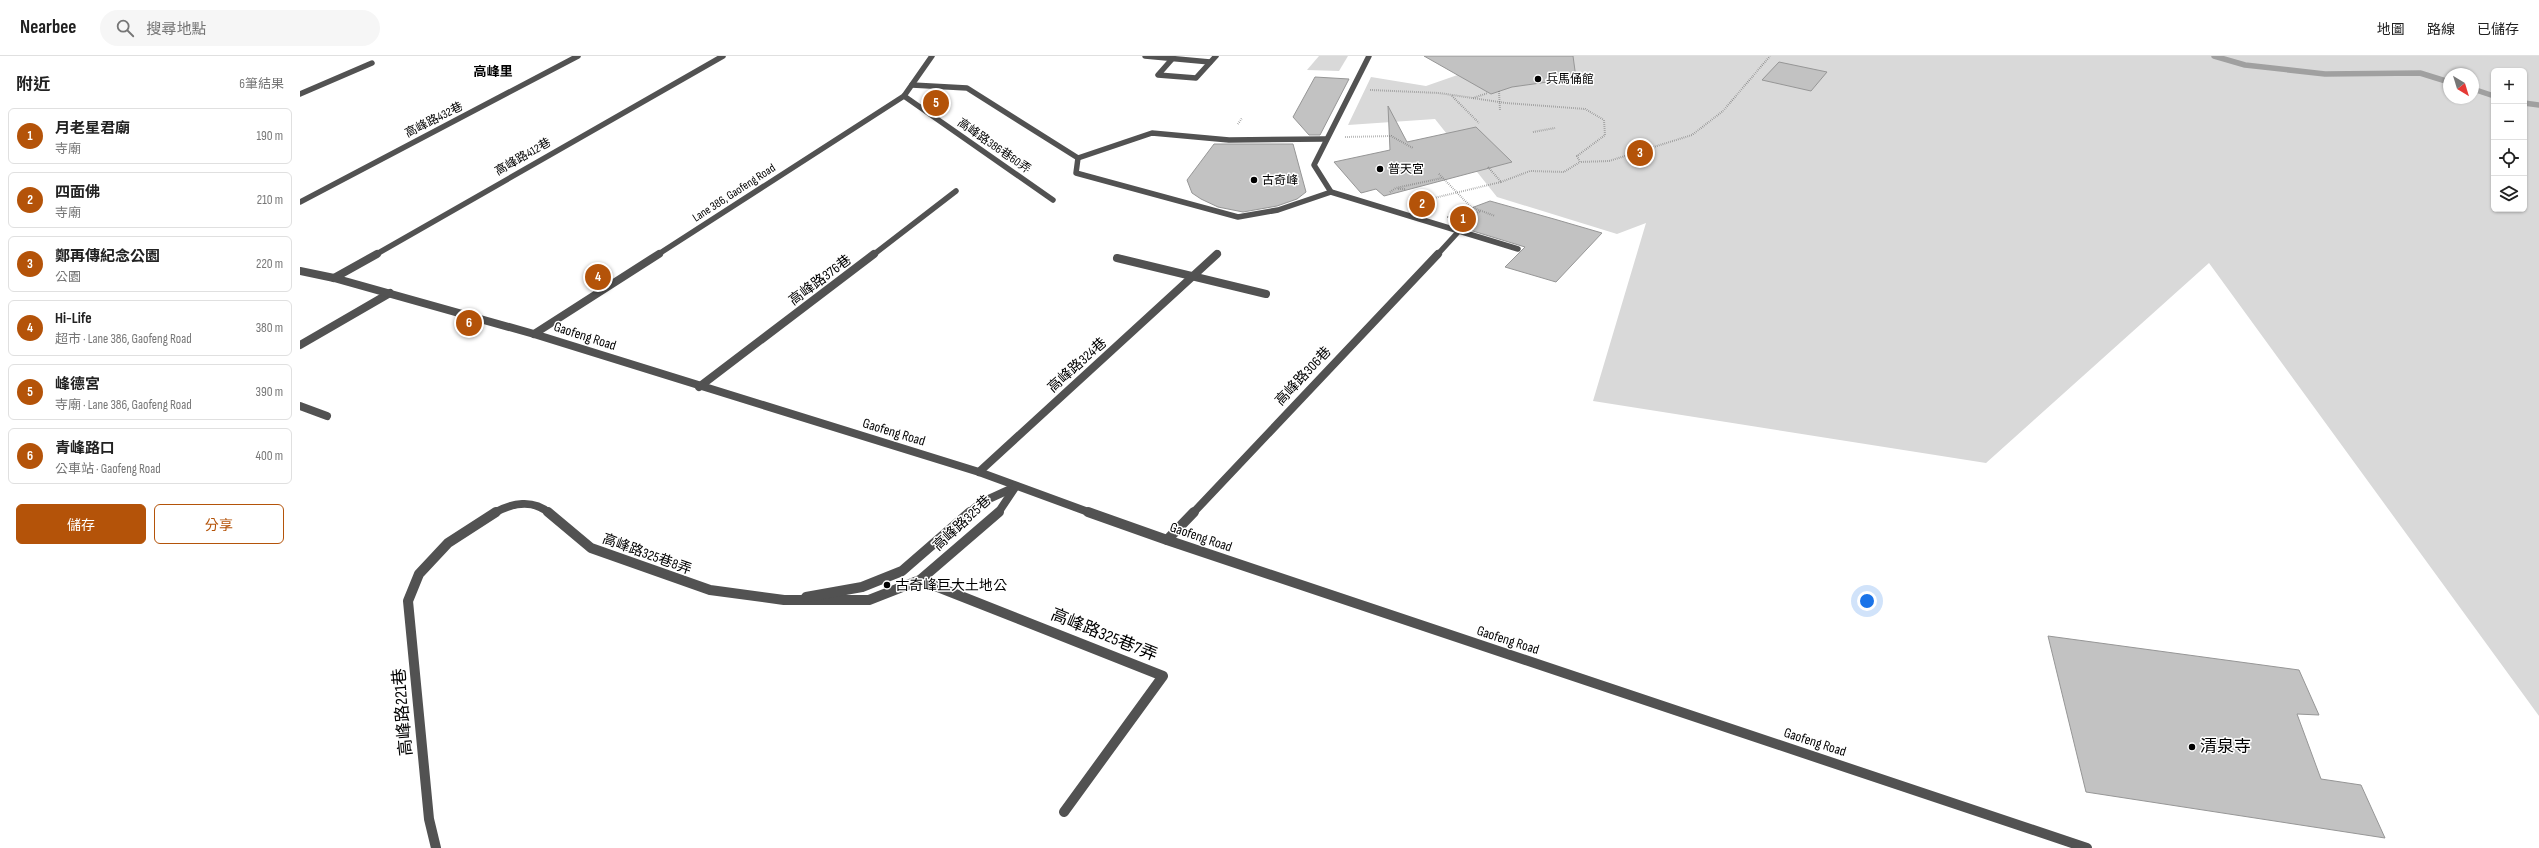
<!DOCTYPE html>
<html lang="zh-TW">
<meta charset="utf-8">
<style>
body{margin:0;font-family:"Sofia Sans Condensed","Noto Sans TC",sans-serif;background:#f6f6f6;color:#222}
.controls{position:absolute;right:12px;top:12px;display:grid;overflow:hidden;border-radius:6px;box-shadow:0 1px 3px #0004}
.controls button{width:36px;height:36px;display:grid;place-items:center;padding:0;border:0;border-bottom:1px solid #e0e0e0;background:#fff;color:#222;font:20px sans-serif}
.compass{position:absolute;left:2143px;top:12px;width:36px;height:36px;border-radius:50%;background:#fff;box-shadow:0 1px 3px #0004;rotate:142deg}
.you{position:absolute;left:1567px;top:545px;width:14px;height:14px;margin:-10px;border:3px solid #fff;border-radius:50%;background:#1a73e8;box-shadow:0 0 0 6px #1a73e833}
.badge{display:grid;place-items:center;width:26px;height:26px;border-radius:50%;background:#b45309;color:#fff;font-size:13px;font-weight:700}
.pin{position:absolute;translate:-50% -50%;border:2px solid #fff;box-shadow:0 1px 4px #0006}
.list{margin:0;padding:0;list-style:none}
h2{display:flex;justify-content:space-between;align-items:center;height:52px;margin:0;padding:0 16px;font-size:17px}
h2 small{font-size:13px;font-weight:400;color:#767676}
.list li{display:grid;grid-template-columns:26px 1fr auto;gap:12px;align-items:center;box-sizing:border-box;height:56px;margin:0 8px 8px;padding:0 8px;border:1px solid #e0e0e0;border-radius:6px}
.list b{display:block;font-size:15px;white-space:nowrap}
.list p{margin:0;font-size:13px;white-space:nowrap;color:#767676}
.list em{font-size:13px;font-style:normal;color:#767676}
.actions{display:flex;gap:8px;padding:12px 16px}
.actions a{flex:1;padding:9px 0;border:1px solid #b45309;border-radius:6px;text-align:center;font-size:14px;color:#b45309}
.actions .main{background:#b45309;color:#fff}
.icon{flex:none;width:22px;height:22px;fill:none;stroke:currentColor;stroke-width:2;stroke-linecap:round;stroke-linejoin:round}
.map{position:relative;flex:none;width:2239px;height:792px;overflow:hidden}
header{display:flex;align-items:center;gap:24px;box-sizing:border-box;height:56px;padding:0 20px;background:#fff;border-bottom:1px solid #e0e0e0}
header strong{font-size:19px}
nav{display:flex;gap:22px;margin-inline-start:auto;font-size:14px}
.search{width:280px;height:36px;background:#f6f6f6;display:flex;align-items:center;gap:10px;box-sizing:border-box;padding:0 14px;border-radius:22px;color:#767676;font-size:15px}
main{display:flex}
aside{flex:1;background:#fff}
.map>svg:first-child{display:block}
.green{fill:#d9d9d9;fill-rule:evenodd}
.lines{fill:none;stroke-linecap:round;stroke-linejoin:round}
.stream{stroke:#a0a0a0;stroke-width:5.5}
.building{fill:#c2c2c2;stroke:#969696}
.path{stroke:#747474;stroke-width:2;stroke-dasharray:0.5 1.5;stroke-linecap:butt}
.service-far2{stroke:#525252;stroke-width:5.5}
.service-far1{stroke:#525252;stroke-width:8}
.service{stroke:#525252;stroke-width:10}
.minor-far2{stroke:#525252;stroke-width:5.5}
.minor-far1{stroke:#525252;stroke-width:8}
.minor{stroke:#525252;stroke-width:10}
.poi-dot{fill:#000;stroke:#fff;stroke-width:1.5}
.labels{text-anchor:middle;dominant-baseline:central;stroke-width:3;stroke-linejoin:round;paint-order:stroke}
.far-poi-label{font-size:12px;fill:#000;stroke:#fff;text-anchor:start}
.far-street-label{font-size:12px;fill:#000;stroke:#fff}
.far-quarter-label{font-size:13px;font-weight:bold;fill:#000;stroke:#fff}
.street-label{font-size:14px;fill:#000;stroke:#fff}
.poi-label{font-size:14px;fill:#000;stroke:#fff;text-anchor:start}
.near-street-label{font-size:17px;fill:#000;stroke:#fff}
.near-poi-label{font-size:17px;fill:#000;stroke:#fff;text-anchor:start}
</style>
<header>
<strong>Nearbee</strong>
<div class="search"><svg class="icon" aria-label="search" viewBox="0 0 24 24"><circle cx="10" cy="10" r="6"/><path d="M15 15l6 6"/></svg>搜尋地點</div>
<nav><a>地圖</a><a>路線</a><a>已儲存</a></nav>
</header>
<main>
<aside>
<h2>附近<small>6筆結果</small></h2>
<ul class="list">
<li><span class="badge">1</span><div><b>月老星君廟</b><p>寺廟</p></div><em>190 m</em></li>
<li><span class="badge">2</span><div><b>四面佛</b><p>寺廟</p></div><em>210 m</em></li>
<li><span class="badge">3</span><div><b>鄭再傳紀念公園</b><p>公園</p></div><em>220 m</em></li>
<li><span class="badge">4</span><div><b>Hi-Life</b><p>超市 · Lane 386, Gaofeng Road</p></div><em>380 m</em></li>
<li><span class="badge">5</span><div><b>峰德宮</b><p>寺廟 · Lane 386, Gaofeng Road</p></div><em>390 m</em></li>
<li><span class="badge">6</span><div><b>青峰路口</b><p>公車站 · Gaofeng Road</p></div><em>400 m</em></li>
</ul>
<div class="actions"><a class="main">儲存</a><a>分享</a></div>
</aside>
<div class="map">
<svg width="2239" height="792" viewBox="0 0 2239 792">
<rect width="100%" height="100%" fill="#fff"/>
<!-- green -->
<g class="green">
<path d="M1019 0H1048L1039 15 1007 14Z"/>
<path d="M1212 0H2239V660L1909 207 1686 407 1293 345 1346 167 1317 178 1197 141 1135 63 1048 69 1071 21 1126 30ZM2194 15H2224V153H2194ZM2149 18H2173V42H2149Z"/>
</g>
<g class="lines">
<!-- stream -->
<g class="stream">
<path d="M1914 0 1945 9 2025 18 2120 17 2149 26"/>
<path d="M2173 33 2194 40"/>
<path d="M2224 47 2239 49"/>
</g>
</g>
<!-- building -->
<g class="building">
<path d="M1124 0H1273L1276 22 1212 31 1191 38Z"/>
<path d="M1479 6 1527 16 1511 35 1462 24Z"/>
<path d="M1015 21 1049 23 1020 79H1009L993 61Z"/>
<path d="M1088 50 1107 86 1176 71 1212 106 1084 140 1076 133 1061 137 1034 106 1090 94Z"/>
<path d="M914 88H993L1006 136 997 143 977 150 943 156 918 151 901 143 892 137 887 124Z"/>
<path d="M1190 145 1254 163 1302 177 1256 226 1205 211 1225 191 1163 172 1147 161Z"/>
<path d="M1748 580 1999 614 2019 659 1997 658 2021 723 2061 729 2085 782 1786 736Z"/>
</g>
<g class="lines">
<!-- path -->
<g class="path">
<path d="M1070 34 1139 37 1206 47 1285 53 1304 64 1305 79 1277 100 1280 106 1309 105 1392 79 1423 55 1470 0"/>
<path d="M1199 35 1200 54"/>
<path d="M1152 40 1179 67"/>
<path d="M1173 42 1188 37"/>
<path d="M938 68 942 62"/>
<path d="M1233 76 1255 72"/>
<path d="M1045 81 1091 80 1113 92"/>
<path d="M1139 118 1171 151 1195 160"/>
<path d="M1201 126 1230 115 1264 116 1280 106"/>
<path d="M1098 133H1106"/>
<path d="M1090 136 1096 132 1142 122"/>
<path d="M1134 142 1201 126 1188 111"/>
<path d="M1172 159 1181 155"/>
</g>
<!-- service-far2 -->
<g class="service-far2">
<path d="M845 0 910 6"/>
<path d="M1069 0 1014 109 1031 136 1218 193"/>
<path d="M873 2 858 19 896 22 916 0"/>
<path d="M612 29 667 32 778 102 852 77 929 84 1025 83"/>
<path d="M0 38 72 7"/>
<path d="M604 40 753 144"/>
<path d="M778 102 776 117 938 161 978 154 1031 136"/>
<path d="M0 146 278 0"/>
<path d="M75 199 423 0"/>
<path d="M573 199 656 135"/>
<path d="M916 199 918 197"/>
<path d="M1137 199 1159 175"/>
</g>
<!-- service-far1 -->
<g class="service-far1">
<path d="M817 202 966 238"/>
<path d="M34 222 77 198"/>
<path d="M0 289 90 237"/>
<path d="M399 331 574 198"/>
<path d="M0 350 27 360"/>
<path d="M679 416 917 198"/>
<path d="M893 457 1138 198"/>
</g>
<!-- service -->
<g class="service">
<path d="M867 484 894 456"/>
<path d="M620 524 863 620 764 756"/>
</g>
<!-- minor-far2 -->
<path class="minor-far2" d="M357 199 604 40 632 0"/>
<!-- minor-far1 -->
<g class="minor-far1">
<path d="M0 215 34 222 234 278 679 416 791 457"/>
<path d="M234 278 359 198"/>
<path d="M194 457C212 447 233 443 249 457"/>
<path d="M669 457 680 447 715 431"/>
<path d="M698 457 716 430"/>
</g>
<!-- minor -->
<g class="minor">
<path d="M248 456 291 492 410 534 484 544H569L620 524 699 456"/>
<path d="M788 456 867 484 1787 792"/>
<path d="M506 541 562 531 602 515 670 456"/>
<path d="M136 792 129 763 108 545 119 518 148 487 196 456"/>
</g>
</g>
<!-- markers -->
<g class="poi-dot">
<circle cx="1238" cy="23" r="4"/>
<circle cx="1080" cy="113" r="4"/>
<circle cx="954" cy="124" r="4"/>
<circle cx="587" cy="529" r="4"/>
<circle cx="1892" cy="691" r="4"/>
</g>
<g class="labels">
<!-- far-poi labels -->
<g class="far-poi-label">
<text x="1246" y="23">兵馬俑館</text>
<text x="1088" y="113">普天宮</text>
<text x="962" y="124">古奇峰</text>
</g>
<!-- far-street labels -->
<g class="far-street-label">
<text transform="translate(134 64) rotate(-27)">高峰路432巷</text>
<text transform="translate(694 90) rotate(35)">高峰路386巷60弄</text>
<text transform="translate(223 101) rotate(-30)">高峰路412巷</text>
<text transform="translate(434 137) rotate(-33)">Lane 386, Gaofeng Road</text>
</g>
<!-- far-quarter labels -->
<g class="far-quarter-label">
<text x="193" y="16">高峰里</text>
</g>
<!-- street labels -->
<g class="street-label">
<text transform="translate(520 224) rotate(-37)">高峰路376巷</text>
<text transform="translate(285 280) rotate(18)">Gaofeng Road</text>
<text transform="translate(777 309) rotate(-42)">高峰路324巷</text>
<text transform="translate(1003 320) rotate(-47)">高峰路306巷</text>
<text transform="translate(594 376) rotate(17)">Gaofeng Road</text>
<text transform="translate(662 467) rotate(-43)">高峰路325巷</text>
<text transform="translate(901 481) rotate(19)">Gaofeng Road</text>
<text transform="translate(347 498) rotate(20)">高峰路325巷8弄</text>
<text transform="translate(1208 584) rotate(18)">Gaofeng Road</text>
<text transform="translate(1515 686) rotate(18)">Gaofeng Road</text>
</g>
<!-- poi labels -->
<g class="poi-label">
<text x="595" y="529">古奇峰巨大土地公</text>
</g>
<!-- near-street labels -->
<g class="near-street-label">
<text transform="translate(804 579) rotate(22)">高峰路325巷7弄</text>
<text transform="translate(103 656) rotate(-95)">高峰路221巷</text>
</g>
<!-- near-poi labels -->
<g class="near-poi-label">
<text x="1900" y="691">清泉寺</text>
</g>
</g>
</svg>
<div class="controls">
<button>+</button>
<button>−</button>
<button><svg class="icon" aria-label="locate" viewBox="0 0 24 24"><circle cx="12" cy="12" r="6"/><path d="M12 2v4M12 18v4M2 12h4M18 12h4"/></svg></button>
<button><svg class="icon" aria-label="layers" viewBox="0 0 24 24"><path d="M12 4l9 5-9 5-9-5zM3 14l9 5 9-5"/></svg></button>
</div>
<svg class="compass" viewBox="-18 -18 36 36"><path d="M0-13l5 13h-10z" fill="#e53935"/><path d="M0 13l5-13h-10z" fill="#767676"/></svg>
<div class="you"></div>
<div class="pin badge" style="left:1163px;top:163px">1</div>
<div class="pin badge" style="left:1122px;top:148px">2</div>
<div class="pin badge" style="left:1340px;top:97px">3</div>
<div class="pin badge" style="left:298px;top:221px">4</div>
<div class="pin badge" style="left:636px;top:47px">5</div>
<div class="pin badge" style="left:169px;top:267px">6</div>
</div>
</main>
